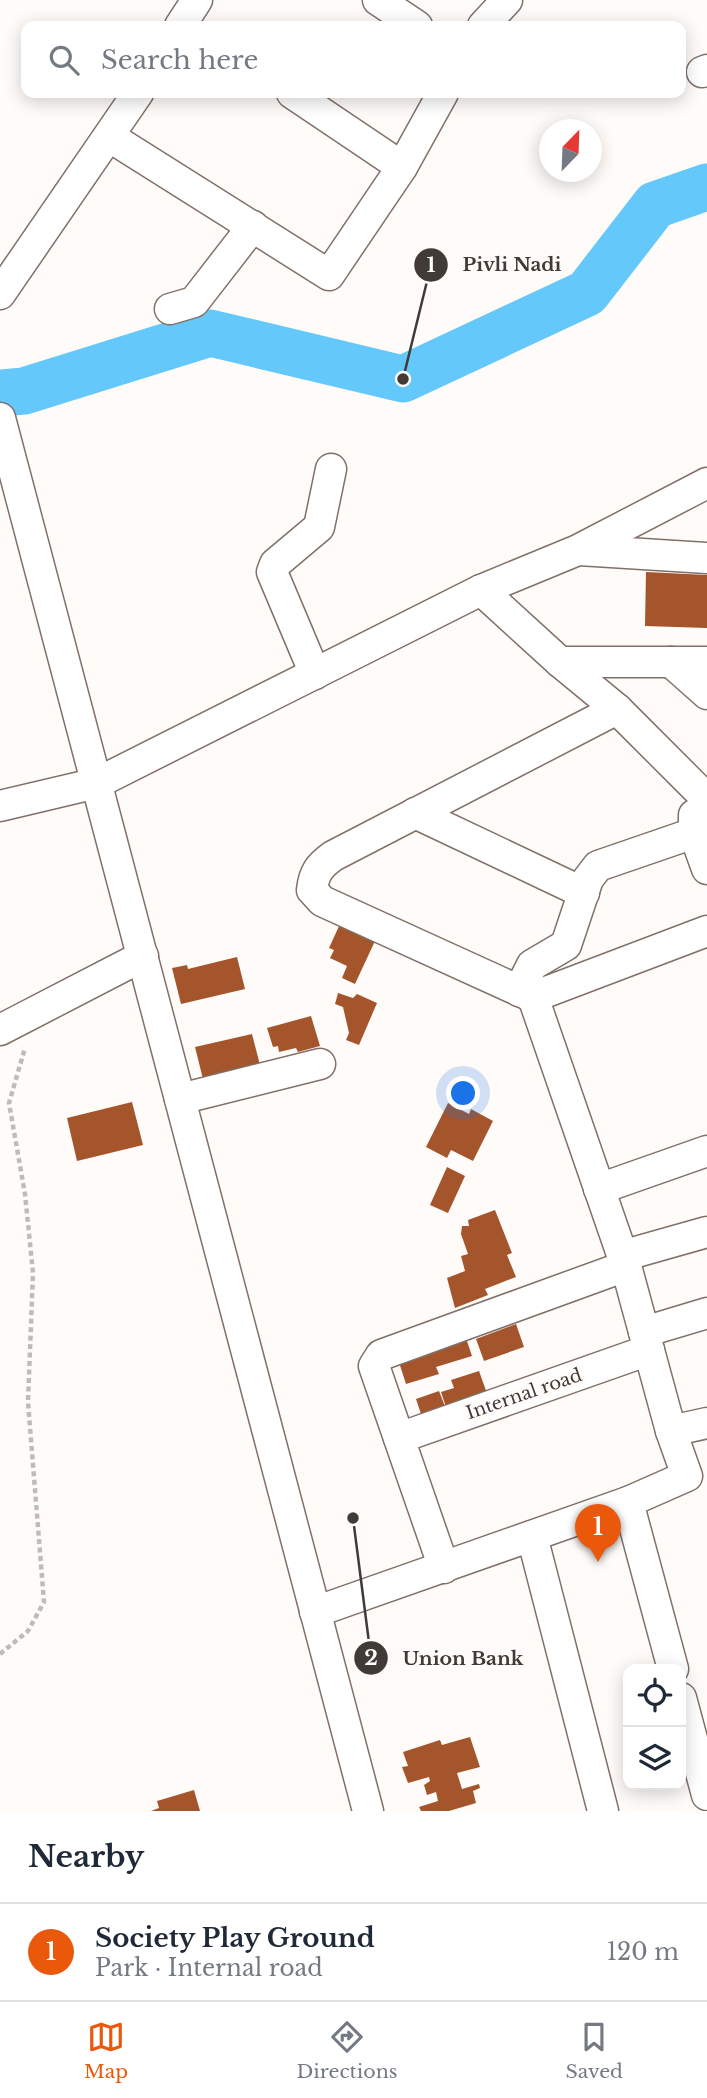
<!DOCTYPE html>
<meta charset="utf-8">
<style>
body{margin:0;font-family:"Libre Baskerville",serif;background:#f2f2f3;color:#1f2937}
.controls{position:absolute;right:21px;bottom:21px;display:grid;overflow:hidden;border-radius:14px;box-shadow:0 4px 18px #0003}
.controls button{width:63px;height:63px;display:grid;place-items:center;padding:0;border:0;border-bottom:2px solid #e0e1e3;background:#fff;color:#1f2937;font:35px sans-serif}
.compass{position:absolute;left:539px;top:119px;width:63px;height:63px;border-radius:50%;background:#fff;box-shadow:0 4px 18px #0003;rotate:23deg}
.you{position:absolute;left:464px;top:1094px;width:24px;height:24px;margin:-18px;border:5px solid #fff;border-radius:50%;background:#1a73e8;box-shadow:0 0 0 10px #1a73e833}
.badge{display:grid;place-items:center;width:46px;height:46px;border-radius:50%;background:#ea580c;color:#fff;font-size:23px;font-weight:700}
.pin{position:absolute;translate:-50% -58px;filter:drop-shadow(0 2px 4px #0008)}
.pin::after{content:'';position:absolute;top:37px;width:24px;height:21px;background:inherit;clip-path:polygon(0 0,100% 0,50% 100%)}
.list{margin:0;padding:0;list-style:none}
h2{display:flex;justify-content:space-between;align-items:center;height:91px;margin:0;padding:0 28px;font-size:30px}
h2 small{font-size:23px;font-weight:400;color:#747a83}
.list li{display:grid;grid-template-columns:46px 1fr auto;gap:21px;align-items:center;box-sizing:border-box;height:98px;padding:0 28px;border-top:2px solid #e0e1e3}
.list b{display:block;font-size:26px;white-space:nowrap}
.list p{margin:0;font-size:23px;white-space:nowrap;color:#747a83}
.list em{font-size:23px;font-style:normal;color:#747a83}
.icon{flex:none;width:38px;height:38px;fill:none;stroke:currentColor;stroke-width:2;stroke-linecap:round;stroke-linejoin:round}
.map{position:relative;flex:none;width:707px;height:1811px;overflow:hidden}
.search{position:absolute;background:#fff;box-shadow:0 4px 18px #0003;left:21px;right:21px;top:21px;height:77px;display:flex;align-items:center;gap:18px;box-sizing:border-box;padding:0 24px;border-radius:14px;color:#747a83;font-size:26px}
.sheet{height:189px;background:#fff}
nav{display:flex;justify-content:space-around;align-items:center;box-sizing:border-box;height:98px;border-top:2px solid #e0e1e3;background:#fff;font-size:19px;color:#747a83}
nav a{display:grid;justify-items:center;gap:4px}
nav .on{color:#ea580c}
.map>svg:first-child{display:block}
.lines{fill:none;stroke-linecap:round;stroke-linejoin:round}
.river{stroke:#64c8fa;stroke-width:47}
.building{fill:#a4552c}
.minor-casing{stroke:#817068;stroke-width:33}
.path{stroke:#c0bbb8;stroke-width:4.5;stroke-dasharray:5 3.5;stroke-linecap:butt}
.minor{stroke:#fff;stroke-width:30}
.labels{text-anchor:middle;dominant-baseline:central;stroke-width:7;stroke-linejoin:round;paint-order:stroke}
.street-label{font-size:18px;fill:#413a36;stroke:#fffbf9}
.leader{fill:none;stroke:#413a36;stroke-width:2.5}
.callout-dot{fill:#413a36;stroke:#fffbf9;stroke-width:2.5}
.mark-label{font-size:21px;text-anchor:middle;font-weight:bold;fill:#fff}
.callout-label{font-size:19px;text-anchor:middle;font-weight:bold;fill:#413a36;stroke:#fffbf9;stroke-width:7;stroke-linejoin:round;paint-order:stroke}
</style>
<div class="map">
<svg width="707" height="1811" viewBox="0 0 707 1811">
<rect width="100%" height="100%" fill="#fffbf9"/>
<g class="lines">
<!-- river -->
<path class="river" d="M0 393 24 391 210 333 403 379 587 293 655 205 707 187"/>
</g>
<!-- building -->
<g class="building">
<path d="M646 572 707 575V628L645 626Z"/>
<path d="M340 924 375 941 355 984 342 978 347 966 330 958 334 950 329 948Z"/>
<path d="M237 957 245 989 181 1004 172 968 187 965 188 969Z"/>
<path d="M338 993 353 998 357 994 377 1003 359 1045 346 1040 349 1033 343 1007 335 1004Z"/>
<path d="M311 1016 320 1046 298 1052 296 1048 279 1052 278 1046 273 1047 267 1028Z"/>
<path d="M252 1034 261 1069 204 1083 195 1047Z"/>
<path d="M132 1102 143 1145 77 1161 67 1118Z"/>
<path d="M448 1103 469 1114 471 1109 493 1121 473 1161 451 1150 447 1158 426 1147Z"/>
<path d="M447 1167 465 1176 448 1213 430 1205Z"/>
<path d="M495 1210 512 1253 507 1255 516 1277 485 1289 488 1295 455 1308 447 1278 465 1271 461 1256 468 1254 461 1234 462 1226H469L468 1220Z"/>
<path d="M516 1324 524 1347 484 1361 476 1339Z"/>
<path d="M464 1332 472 1356 436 1367 439 1374 406 1384 396 1353Z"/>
<path d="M479 1371 489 1399 448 1413 441 1392 454 1388 451 1380Z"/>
<path d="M439 1391 448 1414 424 1423 416 1399Z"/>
<path d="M470 1737 480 1767 457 1773 462 1789 479 1784 480 1788 473 1791 476 1803 449 1811H421L419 1807 438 1801 436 1792 427 1795 424 1785 430 1781 429 1777 408 1783 402 1767 408 1766 403 1752 440 1740 442 1745Z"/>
<path d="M194 1790 200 1811H151L159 1808 157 1801Z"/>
</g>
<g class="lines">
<!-- minor casing -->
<g class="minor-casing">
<g id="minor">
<path d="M378 0 417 26"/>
<path d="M180 26 197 0"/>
<path d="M483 26 507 0"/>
<path d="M702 72 707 70"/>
<path d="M292 93 402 167"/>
<path d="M110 137 329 275 402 167 443 93"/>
<path d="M0 294 138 93"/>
<path d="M170 309 194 302 253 226"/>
<path d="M0 418 368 1811"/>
<path d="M579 550 707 558"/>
<path d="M481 590 560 662H707"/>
<path d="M560 662 617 709 707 799"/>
<path d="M671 662 707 694"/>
<path d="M315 674 272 572 275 564 319 527 331 469"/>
<path d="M0 806 97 783 481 590 578 550 707 483"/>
<path d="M415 813 584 893"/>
<path d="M694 815V833L707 869"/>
<path d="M519 991 532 965 566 945 588 879 598 866 694 833"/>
<path d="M533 997 322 901 312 890C314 873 319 866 333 856L617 709"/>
<path d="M0 1030 143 956"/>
<path d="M180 1099 320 1064"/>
<path d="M599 1189 707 1151"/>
<path d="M622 1256 707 1232"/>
<path d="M644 1332 707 1313"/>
<path d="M671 1431 707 1423"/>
<path d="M399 1438 649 1350"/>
<path d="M628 1502 673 1669"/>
<path d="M532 1536 603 1811"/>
<path d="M444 1568 374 1366 381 1355 626 1266"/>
<path d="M315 1612 628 1502 687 1476 671 1431 626 1266 533 997 707 931"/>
<path d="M681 1698 707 1795"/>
</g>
</g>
<!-- path -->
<path class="path" d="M0 1654 28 1631 44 1602 28 1402 33 1273 25 1194 9 1103 25 1048"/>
<!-- minor -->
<use href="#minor" class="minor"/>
</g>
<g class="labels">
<!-- street labels -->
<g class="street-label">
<text transform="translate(524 1394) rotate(-19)">Internal road</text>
</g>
</g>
<!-- callouts -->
<path class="leader" d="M403 379L431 265M353 1518L371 1658"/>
<g class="callout-dot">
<circle cx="403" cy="379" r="7"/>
<circle cx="353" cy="1518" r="7"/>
<circle cx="431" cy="265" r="18"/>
<circle cx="371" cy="1658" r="18"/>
</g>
<g class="mark-label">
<text x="431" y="272">1</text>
<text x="371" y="1665">2</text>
</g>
<g class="callout-label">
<text x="512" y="271">Pivli Nadi</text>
<text x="463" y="1665">Union Bank</text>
</g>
</svg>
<div class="controls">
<button><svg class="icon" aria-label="locate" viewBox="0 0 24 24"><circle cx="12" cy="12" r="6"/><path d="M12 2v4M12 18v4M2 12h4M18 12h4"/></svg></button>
<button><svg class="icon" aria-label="layers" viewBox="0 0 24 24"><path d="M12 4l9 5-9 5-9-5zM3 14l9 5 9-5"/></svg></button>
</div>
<svg class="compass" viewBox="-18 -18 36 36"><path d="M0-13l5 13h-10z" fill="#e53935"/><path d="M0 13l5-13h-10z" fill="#747a83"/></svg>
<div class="you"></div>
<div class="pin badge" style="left:598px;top:1562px">1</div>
<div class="search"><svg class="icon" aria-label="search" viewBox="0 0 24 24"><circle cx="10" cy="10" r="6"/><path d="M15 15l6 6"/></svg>Search here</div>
</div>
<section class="sheet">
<h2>Nearby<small></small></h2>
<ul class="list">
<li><span class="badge">1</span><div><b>Society Play Ground</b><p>Park · Internal road</p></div><em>120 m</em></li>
</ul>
</section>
<nav>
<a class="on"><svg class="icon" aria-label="map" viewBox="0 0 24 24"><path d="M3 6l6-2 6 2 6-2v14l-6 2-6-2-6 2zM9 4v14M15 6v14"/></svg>Map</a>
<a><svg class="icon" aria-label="directions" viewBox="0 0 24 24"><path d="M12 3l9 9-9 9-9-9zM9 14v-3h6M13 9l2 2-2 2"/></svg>Directions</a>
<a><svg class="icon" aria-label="saved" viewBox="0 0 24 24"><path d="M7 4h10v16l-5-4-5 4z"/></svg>Saved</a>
</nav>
